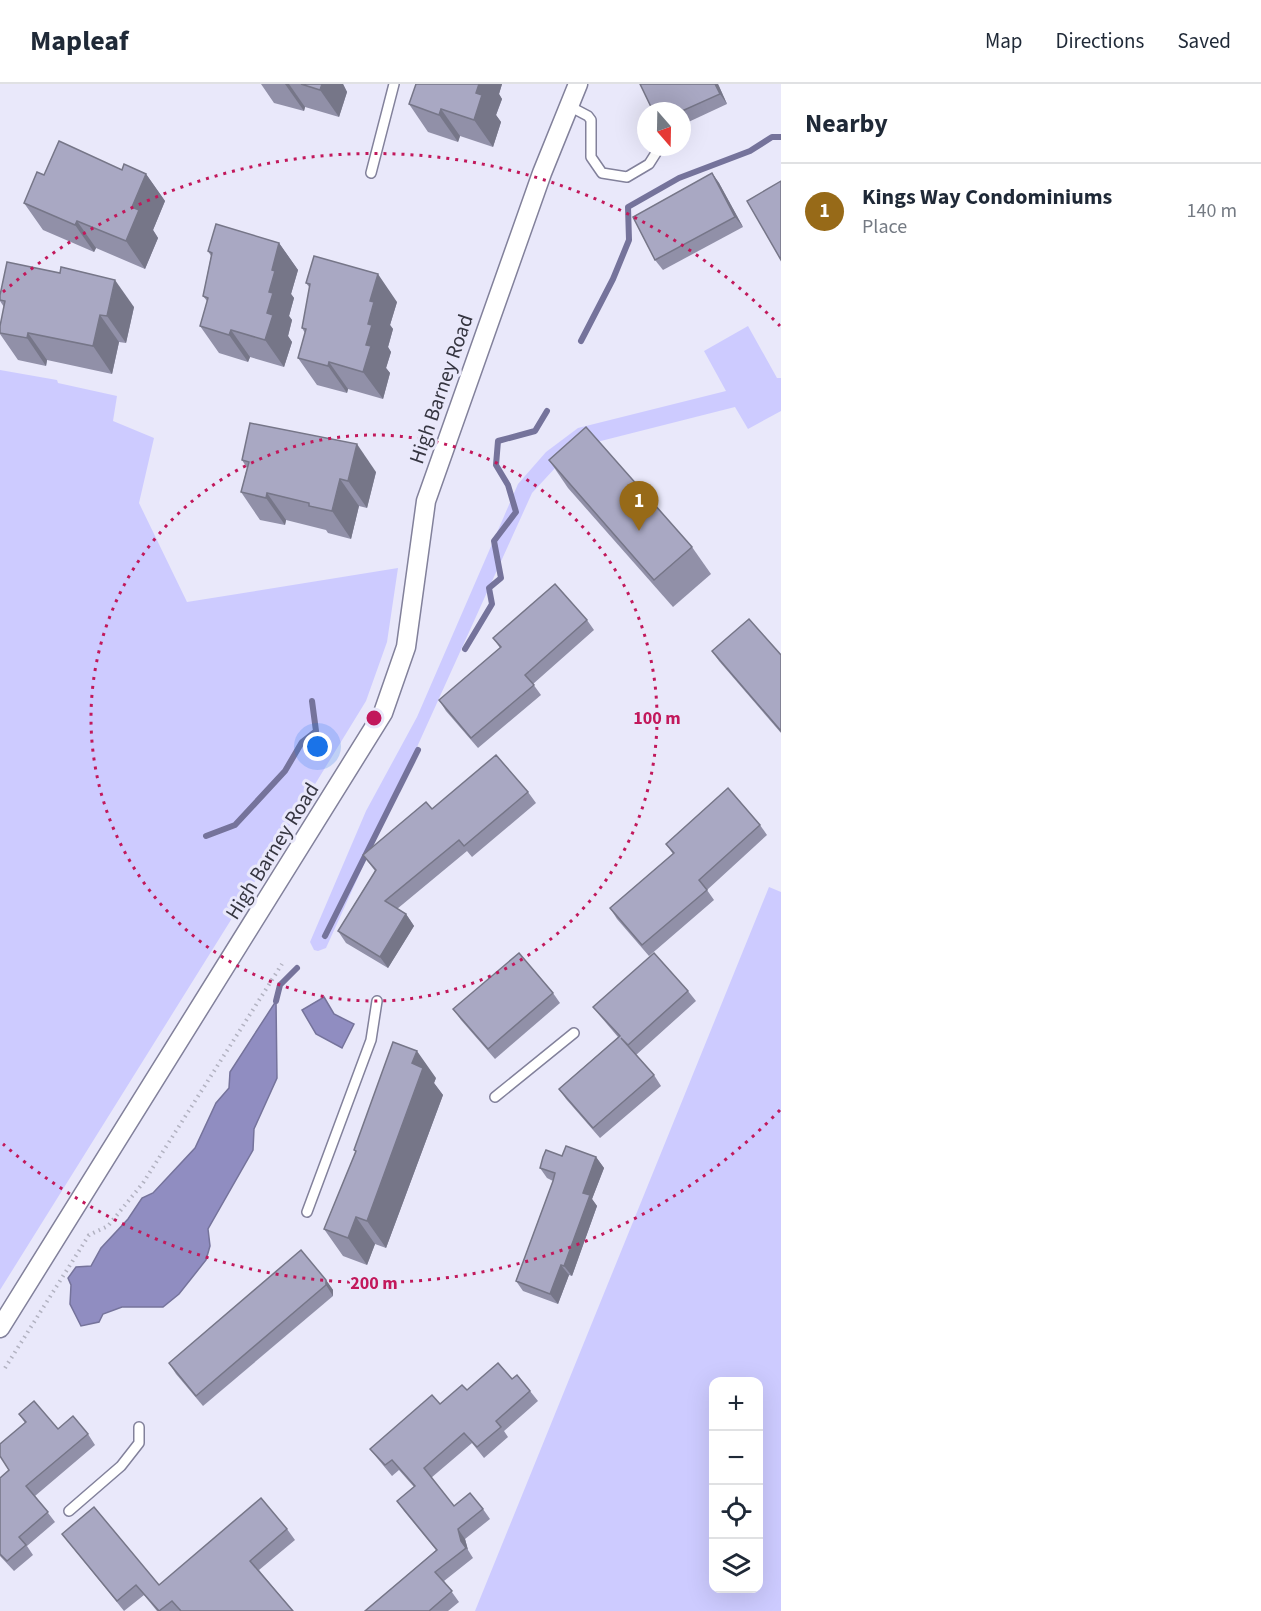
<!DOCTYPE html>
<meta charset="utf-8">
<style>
body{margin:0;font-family:"Source Sans 3",sans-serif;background:#f2f2f3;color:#1f2937}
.controls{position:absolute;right:18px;bottom:18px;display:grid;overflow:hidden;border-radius:12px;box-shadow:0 6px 24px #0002}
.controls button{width:54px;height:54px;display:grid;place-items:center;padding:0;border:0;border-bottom:2px solid #e0e1e3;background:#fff;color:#1f2937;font:30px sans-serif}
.compass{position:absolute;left:637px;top:18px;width:54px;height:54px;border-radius:50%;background:#fff;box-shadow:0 6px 24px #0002;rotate:160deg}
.you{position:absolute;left:318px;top:663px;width:21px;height:21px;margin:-15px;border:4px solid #fff;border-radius:50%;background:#1a73e8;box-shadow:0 0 0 9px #1a73e833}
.badge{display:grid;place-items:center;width:39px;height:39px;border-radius:50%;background:#976a18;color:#fff;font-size:20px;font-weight:700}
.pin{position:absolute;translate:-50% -50px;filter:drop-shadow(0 2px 3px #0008)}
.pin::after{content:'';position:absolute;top:32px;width:21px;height:18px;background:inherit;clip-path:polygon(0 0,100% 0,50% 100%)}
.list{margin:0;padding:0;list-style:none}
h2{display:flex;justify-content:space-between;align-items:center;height:78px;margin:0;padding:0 24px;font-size:26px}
h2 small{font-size:20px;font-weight:400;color:#747a83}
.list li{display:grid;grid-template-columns:39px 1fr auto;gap:18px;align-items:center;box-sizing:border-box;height:96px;padding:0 24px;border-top:2px solid #e0e1e3}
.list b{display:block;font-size:22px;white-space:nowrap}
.list p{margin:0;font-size:20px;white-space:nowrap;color:#747a83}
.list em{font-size:20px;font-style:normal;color:#747a83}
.icon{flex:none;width:33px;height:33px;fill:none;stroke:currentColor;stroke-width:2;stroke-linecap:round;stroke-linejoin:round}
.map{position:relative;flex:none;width:781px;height:1527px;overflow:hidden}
header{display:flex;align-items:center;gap:36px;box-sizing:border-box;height:84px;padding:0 30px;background:#fff;border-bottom:2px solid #e0e1e3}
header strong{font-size:28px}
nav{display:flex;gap:33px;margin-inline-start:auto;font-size:21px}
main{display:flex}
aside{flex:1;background:#fff}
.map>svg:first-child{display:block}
.green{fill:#cdcbff;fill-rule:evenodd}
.water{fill:#908dc1;stroke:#75739b;stroke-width:1.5}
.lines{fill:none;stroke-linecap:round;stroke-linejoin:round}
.stream{stroke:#75739b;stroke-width:6}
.service-casing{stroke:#82819b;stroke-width:12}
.minor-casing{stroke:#82819b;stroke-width:21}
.path{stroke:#b2b2c1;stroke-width:4;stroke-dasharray:1.5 4.5;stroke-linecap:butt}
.service{stroke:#fff;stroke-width:9}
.minor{stroke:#fff;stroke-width:18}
.wall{fill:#9190a8}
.shaded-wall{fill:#767688}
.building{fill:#a9a8c3;stroke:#767688;stroke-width:1.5}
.ring{fill:none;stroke:#c2185b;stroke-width:3;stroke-dasharray:3 6}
.labels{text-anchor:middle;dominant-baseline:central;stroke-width:6;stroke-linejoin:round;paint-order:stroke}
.street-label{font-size:21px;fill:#363641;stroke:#e9e8fa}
.centre{fill:#c2185b;stroke:#e9e8fa;stroke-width:3}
.ring-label{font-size:18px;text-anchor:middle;font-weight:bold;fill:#c2185b;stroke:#e9e8fa;stroke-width:6;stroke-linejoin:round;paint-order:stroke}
</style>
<header>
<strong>Mapleaf</strong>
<nav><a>Map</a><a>Directions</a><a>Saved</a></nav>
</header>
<main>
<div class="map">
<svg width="781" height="1527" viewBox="0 0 781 1527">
<rect width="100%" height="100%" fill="#e9e8fa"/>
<!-- green -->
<g class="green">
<path d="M748 242 777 294H781V327L748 345 735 323 585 361 556 383 532 409 326 864 318 867 314 866 310 858 366 727 417 633 518 400 546 368 578 344 726 307 704 267Z"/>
<path d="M0 286 57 296 58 299 117 312 113 337 154 354 139 419 187 518 398 484 387 558 366 617 279 759 278 773 269 775 0 1206Z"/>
<path d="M769 803 781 808V1527H475ZM714 1298H758V1504H714Z"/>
</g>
<!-- water -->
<g class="water">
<path d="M324 913 334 930 354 940 342 964 316 950 302 926Z"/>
<path d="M276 917 277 994 254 1045 253 1066 208 1145 210 1162 206 1176 179 1210 163 1223H122L103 1230 99 1238 81 1242 70 1220 71 1201 68 1194 76 1183 91 1182 101 1164 128 1135 142 1114 153 1109 195 1064 216 1019 229 1004 230 988Z"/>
</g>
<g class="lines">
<!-- stream -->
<g class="stream">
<path d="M581 257 613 195 629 156 628 123 679 94 750 67 772 53H781"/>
<path d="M465 565 492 520 489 504 501 494 494 457 516 428 508 401 496 381 498 357 535 347 547 327"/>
<path d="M206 752 235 741 285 687 302 658 316 647 312 617"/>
<path d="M325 852 418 666"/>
<path d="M276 917 280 901 297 884"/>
</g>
<!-- service casing -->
<g class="service-casing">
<g id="service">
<path d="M569 22 588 32 591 36V73L602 89 627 93 649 80 656 69"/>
<path d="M371 89 394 0"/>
<path d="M495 1013 574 949"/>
<path d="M307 1128 371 956 377 917"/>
<path d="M69 1427 121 1382 139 1359V1343"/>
</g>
</g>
<!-- minor casing -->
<g class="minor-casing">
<path id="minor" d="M0 1244 383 629 406 563 426 417 542 89 578 0"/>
</g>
<!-- path -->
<path class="path" d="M5 1284 89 1151 108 1142 143 1099 282 880"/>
<!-- service -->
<use href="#service" class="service"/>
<!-- minor -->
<use href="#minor" class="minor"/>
</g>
<!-- wall -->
<g class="wall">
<path d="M261 0H343L347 8 339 33 305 23 304 27 274 19Z"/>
<path d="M416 0H502L499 10 502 15 496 31 501 38 493 63 460 52 458 58 428 48 409 20Z"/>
<path d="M718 0 727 20 682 41V27Z"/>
<path d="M122 86 146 90 165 117 153 146 158 154 145 185 96 164 94 168 43 146 24 119 44 91Z"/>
<path d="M712 89 719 99 743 143 663 186 655 176Z"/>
<path d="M279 159 298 186 291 210 294 214 289 232 292 236 288 252 292 258 284 283 250 273 248 278 219 269 200 242 207 217 203 212 211 172 208 167Z"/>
<path d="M306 199 397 218 390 241 393 245 388 263 391 268 386 284 390 289 383 315 348 305 347 309 317 301 298 274 305 249 302 244 310 204Z"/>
<path d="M0 211 134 223 126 259 119 258 112 290 47 276 46 282 18 276 0 250V242L4 223 0 217Z"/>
<path d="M242 376 376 388 367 424 359 422 351 455 328 449 326 446 286 436 285 441 260 436 241 408 247 384Z"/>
<path d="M549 376 692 463 711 490 673 523 568 404Z"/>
<path d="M587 536 594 546 533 600 541 611 478 664 446 627 439 616 500 564 493 554Z"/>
<path d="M712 567 781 571V649L719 577Z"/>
<path d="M528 708 536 719 472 773 467 767 397 825 406 830 414 842 388 884 346 859 338 847 375 787 363 771 432 725Z"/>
<path d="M760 741 767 751 707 806 714 816 649 872 617 835 610 824 673 770 666 760Z"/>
<path d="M688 907 696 917 636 971 654 991 661 1002 600 1054 566 1015 559 1005 618 953 601 933 593 923Z"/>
<path d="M553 909 560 919 495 975 461 936 453 925Z"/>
<path d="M436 994 434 999 443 1011 386 1164 375 1160 367 1181 343 1172 324 1145 356 1068 354 1066Z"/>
<path d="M562 1072 596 1073 604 1084 592 1115 597 1122 572 1192 569 1191 558 1220 523 1207 516 1197 553 1097 547 1094 540 1084Z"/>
<path d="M326 1196 333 1206V1212L203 1322 176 1290 169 1279Z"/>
<path d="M512 1295 530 1307 538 1317 504 1347 508 1353 484 1374 472 1359 431 1394 454 1422 483 1425 490 1435 465 1455 468 1466 473 1474 444 1497 459 1518 448 1527H365L436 1466 404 1427 397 1417 414 1403 399 1386 392 1392 378 1375 370 1365 440 1320 467 1306Z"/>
<path d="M19 1330 58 1345 88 1350 95 1361 35 1412 55 1438 27 1462 33 1471 14 1487 0 1472V1394L9 1386 25 1339Z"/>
<path d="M287 1445 295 1456 259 1486 293 1527H157L144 1511 124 1527 70 1460 62 1450 159 1501Z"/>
</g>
<!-- shaded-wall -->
<g class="shaded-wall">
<path d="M285 0H289L305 23 304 27Z"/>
<path d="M322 0H343L347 8 339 33 320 6Z"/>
<path d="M479 0H502L499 10 502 15 496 31 501 38 493 63 474 36 476 9Z"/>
<path d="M715 0H718L727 20 720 10Z"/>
<path d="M441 25 460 52 458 58 439 31Z"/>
<path d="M712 89 719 99 743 143 735 133Z"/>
<path d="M146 90 165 117 153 146 158 154 145 185 126 157 132 123Z"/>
<path d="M77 137 96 164 94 168 75 141Z"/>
<path d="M279 159 298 186 291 210 294 214 289 232 292 236 288 252 292 258 284 283 265 256 272 186Z"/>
<path d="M378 190 397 218 390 241 393 245 388 263 391 268 386 284 390 289 383 315 363 288 370 217Z"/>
<path d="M115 196 134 223 126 259 107 232Z"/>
<path d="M100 231 119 258 112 290 93 262Z"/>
<path d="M231 246 250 273 248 278 229 251Z"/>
<path d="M28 249 47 276 46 282 27 254Z"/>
<path d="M329 278 348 305 347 309 328 282Z"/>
<path d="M357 360 376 388 367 424 348 397Z"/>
<path d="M340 395 359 422 351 455 332 427Z"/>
<path d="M267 409 286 436 285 441 266 414Z"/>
<path d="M406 830 414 842 388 884 380 873Z"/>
<path d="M417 967 436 994 434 999 443 1011 386 1164 367 1137 412 979Z"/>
<path d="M596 1073 604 1084 592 1115 597 1122 572 1192 564 1182 583 1109Z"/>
<path d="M356 1133 375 1160 367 1181 348 1154Z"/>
<path d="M561 1181 569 1191 558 1220 550 1210Z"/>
<path d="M326 1196 333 1206V1212L326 1201Z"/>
<path d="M458 1445 465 1455 468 1466 461 1457Z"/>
</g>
<!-- building -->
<g class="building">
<path d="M301 0H322L320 6Z"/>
<path d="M416 0H479L476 9 482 11 474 36 441 25 439 31 409 20Z"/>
<path d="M640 0H715L720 10 682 27H653Z"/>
<path d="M59 57 122 86 124 80 146 90 132 123 139 126 126 157 77 137 75 141 24 119 37 88 44 91Z"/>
<path d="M712 89 735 133 655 176 633 133Z"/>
<path d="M781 97V176L747 117Z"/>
<path d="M216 140 279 159 272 186 275 187 269 208 273 209 267 229 273 231 265 256 231 246 229 251 200 242 208 214 203 212 212 169 208 167Z"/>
<path d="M314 172 378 190 370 217 374 218 368 240 372 241 366 261 371 262 363 288 329 278 328 282 298 274 306 245 302 244 310 200 306 199Z"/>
<path d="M7 178 60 189 61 183 115 196 107 232 100 231 93 262 28 249 27 254 0 249V242L5 217 0 216V211Z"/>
<path d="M250 339 357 360 348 397 340 395 332 427 309 422V419L267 409 266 414 241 408 249 378 242 376Z"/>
<path d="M586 343 692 463 654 496 549 376Z"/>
<path d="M555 500 587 536 525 591 534 601 471 654 439 616 501 563 493 554Z"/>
<path d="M749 535 781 571V647L712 567Z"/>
<path d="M496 671 528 708 464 762 459 756 385 817 406 830 380 873 338 847 376 786 363 771 426 718 432 725Z"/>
<path d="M728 704 760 741 699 796 707 806 642 861 610 824 674 769 666 760Z"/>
<path d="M519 869 553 909 488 965 453 925Z"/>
<path d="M654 869 688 907 628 961 621 954 654 991 593 1044 559 1005 620 952 593 923Z"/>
<path d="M393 958 417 967 412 979 423 984 367 1137 356 1133 348 1154 324 1145 356 1067 354 1066Z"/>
<path d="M566 1062 596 1073 583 1109 590 1111 564 1182 561 1181 550 1210 516 1197 553 1097 555 1089 540 1084 543 1073 546 1066 562 1072Z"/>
<path d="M301 1166 326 1196V1201L196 1312 169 1279Z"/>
<path d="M498 1279 512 1295 517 1291 530 1307 496 1337 501 1343 477 1363 464 1349 424 1384 454 1422 470 1409 483 1425 458 1445 461 1457 466 1464 435 1488 452 1507 429 1527H365L437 1466 397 1417 415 1402 392 1376 385 1381 370 1365 432 1311 440 1320 462 1301 467 1306Z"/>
<path d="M34 1317 58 1345 73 1332 88 1350 26 1402 48 1428 19 1453 26 1461 7 1477 0 1470V1394L9 1386 0 1372V1360L26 1338 19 1330Z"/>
<path d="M261 1414 287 1445 250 1477 293 1527H181L172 1517 159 1527 136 1501 117 1517 62 1450 94 1423 159 1501Z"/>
</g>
<!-- distance rings -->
<g class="ring">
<circle cx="374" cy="634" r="283"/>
<path d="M780 1026A565 565 0 0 1 3 1060M3 208A565 565 0 0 1 780 242"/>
</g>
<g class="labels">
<!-- street labels -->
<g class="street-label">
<text transform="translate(441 305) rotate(-71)">High Barney Road</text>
<text transform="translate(272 767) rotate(-58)">High Barney Road</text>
</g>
</g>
<circle cx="374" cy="634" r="9" class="centre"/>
<g class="ring-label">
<text x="657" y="640">100 m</text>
<text x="374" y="1205">200 m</text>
</g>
</svg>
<div class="controls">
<button>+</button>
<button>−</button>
<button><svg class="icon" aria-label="locate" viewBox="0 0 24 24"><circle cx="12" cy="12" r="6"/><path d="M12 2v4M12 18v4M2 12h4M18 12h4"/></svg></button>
<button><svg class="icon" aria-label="layers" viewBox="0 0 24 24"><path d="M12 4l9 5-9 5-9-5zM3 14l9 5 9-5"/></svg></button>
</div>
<svg class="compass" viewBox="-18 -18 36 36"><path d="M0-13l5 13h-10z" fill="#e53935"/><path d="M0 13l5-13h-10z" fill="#747a83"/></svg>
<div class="you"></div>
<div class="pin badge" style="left:639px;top:447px">1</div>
</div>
<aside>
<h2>Nearby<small></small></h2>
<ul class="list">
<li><span class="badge">1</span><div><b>Kings Way Condominiums</b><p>Place</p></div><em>140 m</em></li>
</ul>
</aside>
</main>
